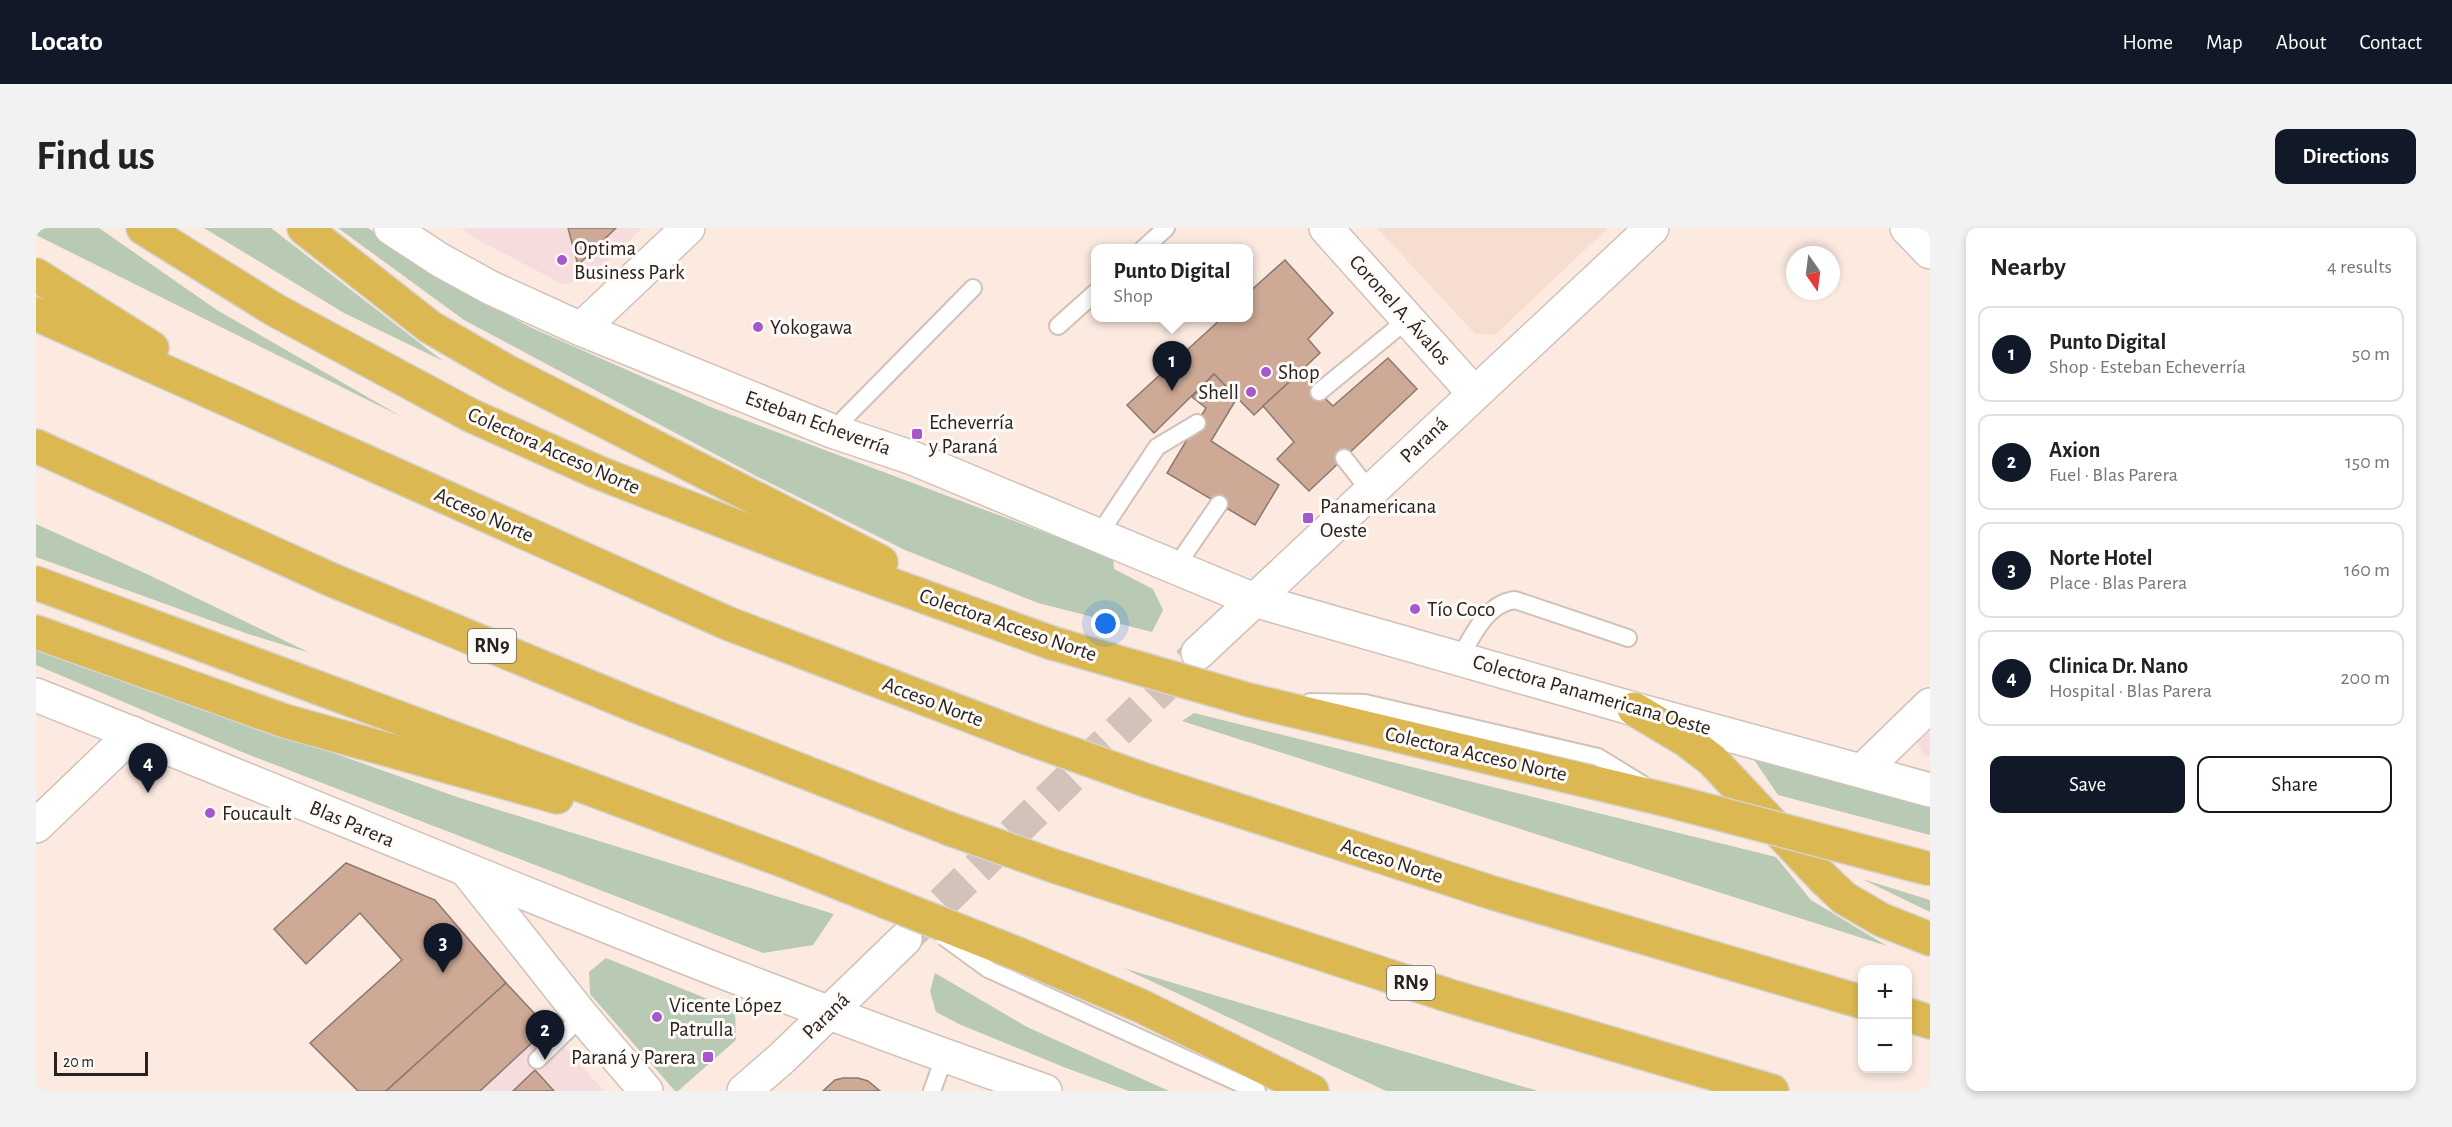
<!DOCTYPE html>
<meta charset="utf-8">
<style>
body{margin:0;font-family:"Alegreya Sans",sans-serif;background:#f2f2f2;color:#222}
.controls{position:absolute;right:18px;bottom:18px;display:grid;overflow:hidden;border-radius:12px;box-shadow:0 3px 9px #0003}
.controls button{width:54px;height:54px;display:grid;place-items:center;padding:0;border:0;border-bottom:2px solid #e0e0e0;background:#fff;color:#222;font:30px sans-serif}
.compass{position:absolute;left:1750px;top:18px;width:54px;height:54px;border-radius:50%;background:#fff;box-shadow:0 3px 9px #0003;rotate:166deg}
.scale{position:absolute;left:18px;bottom:15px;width:94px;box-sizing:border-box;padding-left:6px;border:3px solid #29231f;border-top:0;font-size:16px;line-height:21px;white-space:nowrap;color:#29231f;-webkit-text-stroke:4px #fefaf8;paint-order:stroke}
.you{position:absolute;left:1070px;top:396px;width:21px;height:21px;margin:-15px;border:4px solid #fff;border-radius:50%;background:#1a73e8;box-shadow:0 0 0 9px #1a73e833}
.badge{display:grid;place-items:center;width:39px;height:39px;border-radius:50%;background:#111827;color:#fff;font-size:20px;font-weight:700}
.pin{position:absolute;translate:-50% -50px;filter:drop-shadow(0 2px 3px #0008)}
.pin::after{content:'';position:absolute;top:32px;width:21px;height:18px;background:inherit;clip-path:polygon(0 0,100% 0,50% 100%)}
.popup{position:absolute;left:1055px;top:16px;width:162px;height:78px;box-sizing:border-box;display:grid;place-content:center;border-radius:12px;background:#fff;filter:drop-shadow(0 2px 4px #0005);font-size:20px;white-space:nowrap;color:#767676}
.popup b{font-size:22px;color:#222}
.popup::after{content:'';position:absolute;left:50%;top:100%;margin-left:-12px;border:12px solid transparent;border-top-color:#fff}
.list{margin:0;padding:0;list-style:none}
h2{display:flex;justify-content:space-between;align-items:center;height:78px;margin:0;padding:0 24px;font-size:26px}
h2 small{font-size:20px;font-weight:400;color:#767676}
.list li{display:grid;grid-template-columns:39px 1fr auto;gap:18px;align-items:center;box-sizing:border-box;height:96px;margin:0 12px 12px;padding:0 12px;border:2px solid #e0e0e0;border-radius:12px}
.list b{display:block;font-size:22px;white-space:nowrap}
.list p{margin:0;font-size:20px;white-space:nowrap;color:#767676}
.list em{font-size:20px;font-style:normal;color:#767676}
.actions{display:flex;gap:12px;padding:18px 24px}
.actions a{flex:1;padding:14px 0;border:2px solid #111827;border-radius:12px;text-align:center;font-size:21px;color:#111827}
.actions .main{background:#111827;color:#fff}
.map{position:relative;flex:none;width:1894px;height:863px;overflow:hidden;border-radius:12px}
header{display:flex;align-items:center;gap:36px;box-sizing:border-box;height:84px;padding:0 30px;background:#111827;color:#fff}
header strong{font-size:28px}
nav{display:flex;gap:33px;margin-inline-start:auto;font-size:21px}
.intro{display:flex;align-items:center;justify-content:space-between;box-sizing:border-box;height:144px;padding:0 36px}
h1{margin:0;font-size:42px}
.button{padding:15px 27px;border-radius:12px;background:#111827;color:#fff;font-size:21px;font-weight:700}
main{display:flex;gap:36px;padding:0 36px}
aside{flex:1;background:#fff;border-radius:12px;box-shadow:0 3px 9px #0003}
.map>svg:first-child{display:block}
.commercial{fill:#f7dcde}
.built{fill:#f7ddd0}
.green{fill:#b9cab4}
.building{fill:#cda996;stroke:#897970;stroke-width:1.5}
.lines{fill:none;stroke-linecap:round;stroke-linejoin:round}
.tertiary-tunnel{stroke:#d2c2b9;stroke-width:33;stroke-dasharray:33 16;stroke-linecap:butt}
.service-casing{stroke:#d2c1b8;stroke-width:20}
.minor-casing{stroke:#d2c1b8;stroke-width:36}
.tertiary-casing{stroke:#d2c1b8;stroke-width:36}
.motorway-casing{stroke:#d4d3d2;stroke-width:36}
.service{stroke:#fff;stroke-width:16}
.minor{stroke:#fff;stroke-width:33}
.tertiary{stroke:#fff;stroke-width:33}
.motorway{stroke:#dcb852;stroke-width:33}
.service-bridge-casing{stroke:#d2c1b8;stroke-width:20;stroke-linecap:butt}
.motorway-bridge-casing{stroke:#d4d3d2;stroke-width:36;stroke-linecap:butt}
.service-bridge{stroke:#fff;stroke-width:16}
.motorway-bridge{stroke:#dcb852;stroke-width:33}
.poi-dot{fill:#a458cb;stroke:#fefaf8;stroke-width:2}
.labels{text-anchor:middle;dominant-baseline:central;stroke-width:6;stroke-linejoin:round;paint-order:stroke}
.shield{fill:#fefaf8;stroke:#696460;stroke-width:1.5}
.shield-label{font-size:20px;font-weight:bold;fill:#29231f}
.poi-label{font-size:21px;fill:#29231f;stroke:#fefaf8;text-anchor:start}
.street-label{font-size:21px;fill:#29231f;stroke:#fefaf8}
</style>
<header>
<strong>Locato</strong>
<nav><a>Home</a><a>Map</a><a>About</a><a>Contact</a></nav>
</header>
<div class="intro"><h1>Find us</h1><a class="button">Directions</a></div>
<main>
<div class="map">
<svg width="1894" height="863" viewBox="0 0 1894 863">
<rect width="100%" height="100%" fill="#fceae0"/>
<!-- commercial -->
<g class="commercial">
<path d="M425 0H606L552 52 526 56 442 12Z"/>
<path d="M1894 503V529L1887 527 1882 514Z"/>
<path d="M512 800 568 863H444Z"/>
</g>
<!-- built -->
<path class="built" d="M1341 0H1572L1459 107 1439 106Z"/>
<!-- green -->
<g class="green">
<path d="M0 0H63L181 82 366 189 0 7Z"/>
<path d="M168 0H235L407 133 308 85Z"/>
<path d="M302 0H332L405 52 496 100 677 180 1077 330 1078 341 1117 361 1127 382 1116 404 1002 375 869 322 720 248 428 92Z"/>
<path d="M0 296 113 347 274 425 212 406 0 329Z"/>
<path d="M0 419 421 569 798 686 777 717 727 725 206 524 0 437Z"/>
<path d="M1158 485 1740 629 1775 672 1851 718 1146 493Z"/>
<path d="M1710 520 1894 573V607L1742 567Z"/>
<path d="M1826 651 1894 672V684Z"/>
<path d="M570 730 699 782 700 812 642 863H639L554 766 553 744Z"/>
<path d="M1087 740 1502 863H1350Z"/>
<path d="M899 745 991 799 1133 863H1093L1030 840 925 797 900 784 894 763Z"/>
</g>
<!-- building -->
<g class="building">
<path d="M532 0H580L542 37Z"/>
<path d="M1249 32 1297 85 1272 111 1284 125 1218 187 1178 146 1118 205 1091 177 1186 90H1212V65Z"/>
<path d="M1352 130 1381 161 1273 263 1241 231 1258 214 1227 178 1263 145 1297 178Z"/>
<path d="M1178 146 1201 170 1175 213 1243 257 1219 297 1131 245 1170 180 1156 169Z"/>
<path d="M310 635 399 672 470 755 350 863H322L274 815 366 732 324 685 270 736 238 701Z"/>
<path d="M470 755 512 800 444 863H350Z"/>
<path d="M499 842 518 863H477Z"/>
<path d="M807 850H822L832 853 844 863H787L799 852Z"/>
</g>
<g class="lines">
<!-- tertiary-tunnel -->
<path class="tertiary-tunnel" d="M871 709 1156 431"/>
<!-- service casing -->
<g class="service-casing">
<g id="service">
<path d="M1107 21 1130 0"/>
<path d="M1022 98 1060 64"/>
<path d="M1283 164 1372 91"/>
<path d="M796 203 937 60"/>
<path d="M1308 230 1334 263"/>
<path d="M1062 308 1121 219 1161 195"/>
<path d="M1139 340 1183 276"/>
<path d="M1424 430C1436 408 1451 375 1479 372L1592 410"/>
<path d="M1274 474 1329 475 1562 529 1606 556"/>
<path d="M952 741 1221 863"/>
<path d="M501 832 546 788"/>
<path d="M896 863 909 827"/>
</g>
</g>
<!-- minor casing -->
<g class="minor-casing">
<g id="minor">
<path d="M1290 0 1438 165"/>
<path d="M1871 0 1894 24"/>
<path d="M545 101 652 0"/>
<path d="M1827 542 1894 477"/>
<path d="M0 598 97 505"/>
<path d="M432 644 546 788 610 863"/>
</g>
</g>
<!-- tertiary casing -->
<g class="tertiary-casing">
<g id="tertiary">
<path d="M355 0 404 32 455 60 545 101 796 203 874 229 1218 372 1598 481 1894 562"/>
<path d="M1162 425 1616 0"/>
<path d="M0 467C336 600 667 745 1009 863"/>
<path d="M708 863 746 830 869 711"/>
</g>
</g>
<!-- motorway casing -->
<g class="motorway-casing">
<g id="motorway">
<path d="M107 0 239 82 434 187 561 244 779 329 1016 415"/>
<path d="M268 0 394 99 470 143 845 334"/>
<path d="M0 47 116 120"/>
<path d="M0 86 691 395 989 509"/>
<path d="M0 218 296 352 595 476 914 601"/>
<path d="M0 355 751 634 868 681"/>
<path d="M0 404 249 493 521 569"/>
<path d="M1213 472 1635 573"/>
<path d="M1598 481 1650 512 1676 532 1786 649 1808 670 1846 692 1894 711"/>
<path d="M1112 553 1457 665 1826 774"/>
<path d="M1018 638 1414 768 1736 863"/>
<path d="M982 726 1105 778 1276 863"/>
<path d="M1872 787 1894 794"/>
</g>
</g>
<!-- service -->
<use href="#service" class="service"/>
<!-- minor -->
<use href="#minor" class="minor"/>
<!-- tertiary -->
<use href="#tertiary" class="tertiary"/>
<!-- motorway -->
<use href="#motorway" class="motorway"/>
<!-- service-bridge casing -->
<g class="service-bridge-casing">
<path id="service-bridge" d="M908 709 952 741"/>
</g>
<!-- motorway-bridge casing -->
<g class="motorway-bridge-casing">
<g id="motorway-bridge">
<path d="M1016 415 1213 472"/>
<path d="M989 509 1112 553"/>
<path d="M1635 573 1894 641"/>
<path d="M914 601 1018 638"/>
<path d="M868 681 982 726"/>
</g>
</g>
<!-- service-bridge -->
<use href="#service-bridge" class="service-bridge"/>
<!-- motorway-bridge -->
<use href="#motorway-bridge" class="motorway-bridge"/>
</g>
<!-- markers -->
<g class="poi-dot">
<circle cx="526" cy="32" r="6"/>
<circle cx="722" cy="99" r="6"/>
<circle cx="1230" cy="144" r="6"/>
<circle cx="1215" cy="164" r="6"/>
<rect x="875" y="200" width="12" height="12" rx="3"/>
<rect x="1266" y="284" width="12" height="12" rx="3"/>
<circle cx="1379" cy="381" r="6"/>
<circle cx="174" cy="585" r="6"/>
<circle cx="621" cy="789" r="6"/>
<rect x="666" y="823" width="12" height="12" rx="3"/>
</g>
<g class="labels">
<!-- shield labels -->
<g class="shield">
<rect x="432" y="401" width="48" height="34" rx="4.5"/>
<rect x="1351" y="738" width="48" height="34" rx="4.5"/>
</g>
<g class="shield-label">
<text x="456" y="418">RN9</text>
<text x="1375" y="755">RN9</text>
</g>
<!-- poi labels -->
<g class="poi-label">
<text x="538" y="20">Optima<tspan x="538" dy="24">Business Park</tspan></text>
<text x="734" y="99">Yokogawa</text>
<text x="1242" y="144">Shop</text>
<text x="1203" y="164" text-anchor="end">Shell</text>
<text x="893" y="194">Echeverría<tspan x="893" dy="24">y Paraná</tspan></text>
<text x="1284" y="278">Panamericana<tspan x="1284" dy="24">Oeste</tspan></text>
<text x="1391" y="381">Tío Coco</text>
<text x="186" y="585">Foucault</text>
<text x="633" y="777">Vicente López<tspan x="633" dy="24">Patrulla</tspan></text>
<text x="660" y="829" text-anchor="end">Paraná y Parera</text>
</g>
<!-- street labels -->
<g class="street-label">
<text transform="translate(1364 82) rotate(48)">Coronel A. Ávalos</text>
<text transform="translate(782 195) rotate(20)">Esteban Echeverría</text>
<text transform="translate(1388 212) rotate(-43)">Paraná</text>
<text transform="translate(518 223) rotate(24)">Colectora Acceso Norte</text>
<text transform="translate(448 287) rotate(24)">Acceso Norte</text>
<text transform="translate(972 397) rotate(19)">Colectora Acceso Norte</text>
<text transform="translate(1556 467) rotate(16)">Colectora Panamericana Oeste</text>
<text transform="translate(897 474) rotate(21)">Acceso Norte</text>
<text transform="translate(1440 526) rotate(13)">Colectora Acceso Norte</text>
<text transform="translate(316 596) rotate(23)">Blas Parera</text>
<text transform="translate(1356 633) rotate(18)">Acceso Norte</text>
<text transform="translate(790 788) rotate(-44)">Paraná</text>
</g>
</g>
</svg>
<div class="controls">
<button>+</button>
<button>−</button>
</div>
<svg class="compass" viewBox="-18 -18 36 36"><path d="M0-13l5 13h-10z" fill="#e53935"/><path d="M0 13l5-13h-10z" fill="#767676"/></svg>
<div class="scale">20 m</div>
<div class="you"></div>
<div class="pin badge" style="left:1136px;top:163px">1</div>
<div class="popup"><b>Punto Digital</b>Shop</div>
<div class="pin badge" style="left:509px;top:832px">2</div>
<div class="pin badge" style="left:407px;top:745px">3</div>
<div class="pin badge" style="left:112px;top:565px">4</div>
</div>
<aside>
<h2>Nearby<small>4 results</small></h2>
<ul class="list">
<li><span class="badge">1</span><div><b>Punto Digital</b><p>Shop · Esteban Echeverría</p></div><em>50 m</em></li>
<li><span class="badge">2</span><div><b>Axion</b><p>Fuel · Blas Parera</p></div><em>150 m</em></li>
<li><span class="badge">3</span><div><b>Norte Hotel</b><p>Place · Blas Parera</p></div><em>160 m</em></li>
<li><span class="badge">4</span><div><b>Clinica Dr. Nano</b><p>Hospital · Blas Parera</p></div><em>200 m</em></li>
</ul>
<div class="actions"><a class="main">Save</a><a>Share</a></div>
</aside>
</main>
